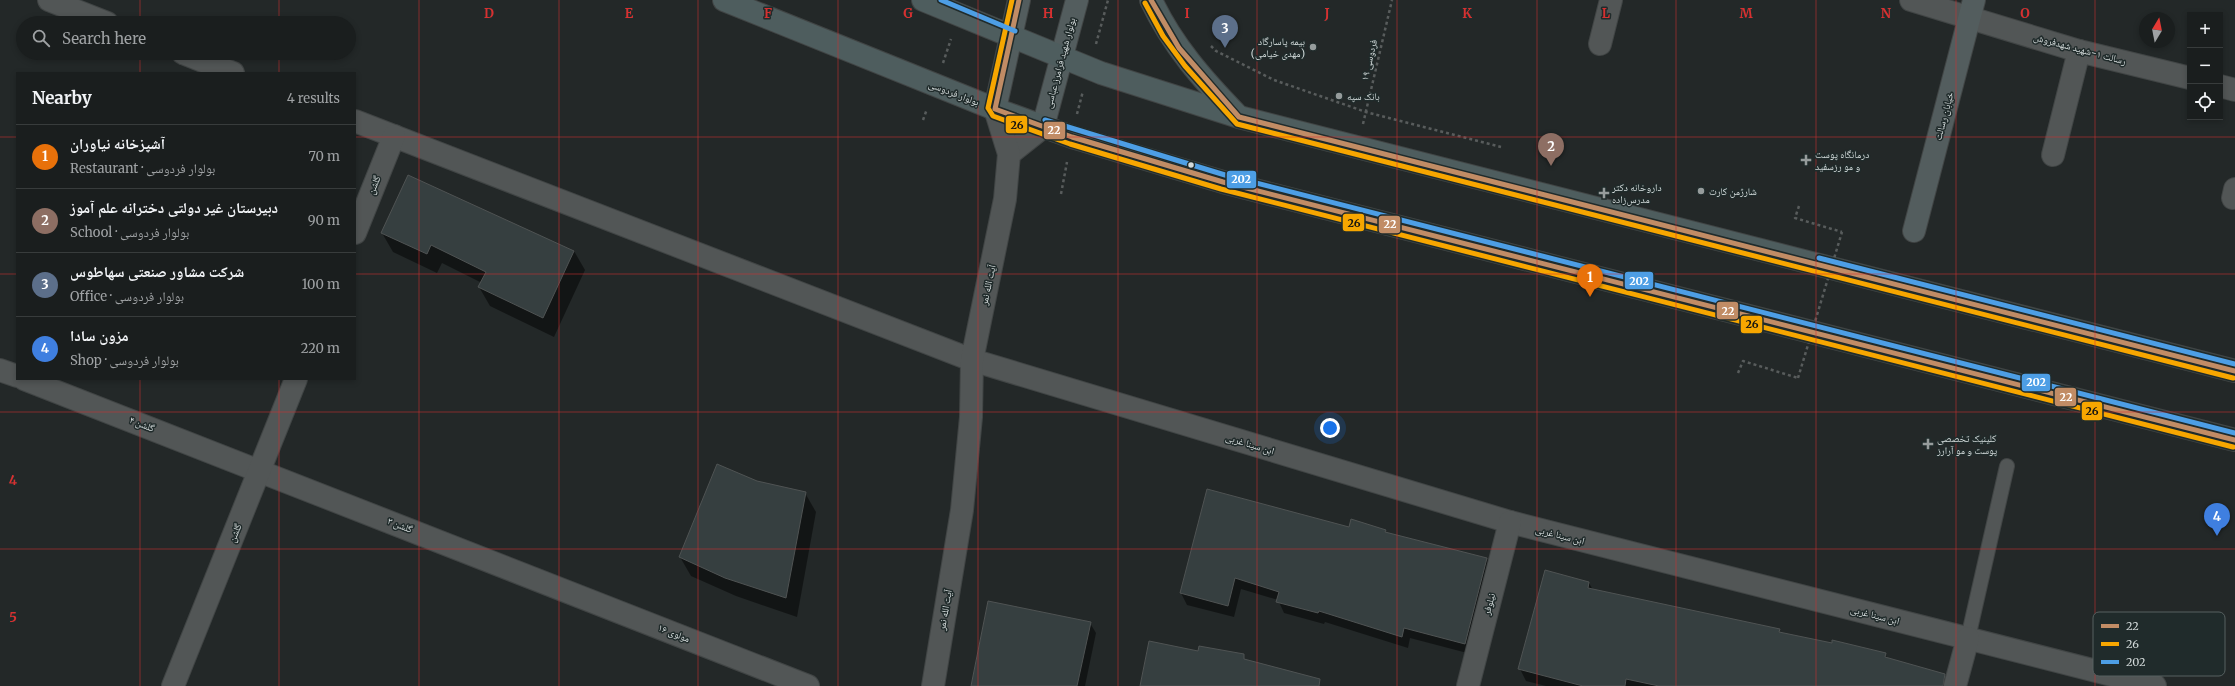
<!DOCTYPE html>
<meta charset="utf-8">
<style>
body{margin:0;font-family:Merriweather,"Noto Naskh Arabic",serif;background:#272b2b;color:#f1f3f6}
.controls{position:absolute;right:12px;top:12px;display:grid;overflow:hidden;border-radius:0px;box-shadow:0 2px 6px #0003}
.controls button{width:36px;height:36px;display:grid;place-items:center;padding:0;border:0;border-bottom:1px solid #383c3c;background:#1a1e1e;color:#f1f3f6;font:20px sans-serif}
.compass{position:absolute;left:2139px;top:12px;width:36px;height:36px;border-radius:50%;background:#1a1e1e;box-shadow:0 2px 6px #0003;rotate:10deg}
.you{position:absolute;left:1330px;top:428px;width:14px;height:14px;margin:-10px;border:3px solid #fff;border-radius:50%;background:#1a73e8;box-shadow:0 0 0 6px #1a73e833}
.badge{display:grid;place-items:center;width:26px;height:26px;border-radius:50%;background:#1a73e8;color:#fff;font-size:13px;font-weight:700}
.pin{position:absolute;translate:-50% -33px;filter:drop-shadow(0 1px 2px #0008)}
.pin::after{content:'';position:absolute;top:21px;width:14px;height:12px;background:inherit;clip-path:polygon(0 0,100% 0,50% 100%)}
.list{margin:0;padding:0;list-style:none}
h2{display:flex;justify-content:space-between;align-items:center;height:52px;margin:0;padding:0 16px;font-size:17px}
h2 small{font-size:13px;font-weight:400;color:#9fa2a4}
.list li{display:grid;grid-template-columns:26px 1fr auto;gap:12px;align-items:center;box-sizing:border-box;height:64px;padding:0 16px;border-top:1px solid #383c3c}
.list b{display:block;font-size:15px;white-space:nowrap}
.list p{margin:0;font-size:13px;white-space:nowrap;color:#9fa2a4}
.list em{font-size:13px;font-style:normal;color:#9fa2a4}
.icon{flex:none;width:22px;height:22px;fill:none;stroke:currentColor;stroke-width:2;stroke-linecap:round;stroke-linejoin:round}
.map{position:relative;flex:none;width:2235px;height:686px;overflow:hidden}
.search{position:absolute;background:#1a1e1e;box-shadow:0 2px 6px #0003;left:16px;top:16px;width:340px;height:44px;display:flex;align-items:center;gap:10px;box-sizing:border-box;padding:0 14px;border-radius:22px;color:#9fa2a4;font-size:15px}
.panel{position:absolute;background:#1a1e1e;box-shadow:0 2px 6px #0003;left:16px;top:72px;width:340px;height:308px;border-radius:0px}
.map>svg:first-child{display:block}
.shadow{fill:#0007}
.building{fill:#363f40;stroke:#4f5353}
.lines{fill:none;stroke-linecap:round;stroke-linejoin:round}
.lane-casing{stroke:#414545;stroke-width:16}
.street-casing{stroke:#414545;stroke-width:24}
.secondary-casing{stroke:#414545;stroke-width:24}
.primary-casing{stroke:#414545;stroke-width:24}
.path{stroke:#585c5c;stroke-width:2.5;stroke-dasharray:3 3;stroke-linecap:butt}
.lane{stroke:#525656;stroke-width:14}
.street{stroke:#525656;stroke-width:22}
.secondary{stroke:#535d5e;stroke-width:22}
.primary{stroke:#4e5d5e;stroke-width:22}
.path-bridge{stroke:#585c5c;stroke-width:2.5;stroke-dasharray:3 3;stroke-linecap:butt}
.bus-1-casing{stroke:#202b2b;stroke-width:8}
.bus-2-casing{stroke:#202b2b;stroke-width:8}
.bus-3-casing{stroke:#202b2b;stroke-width:8}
.bus-1{stroke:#c18c65;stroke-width:5}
.bus-2{stroke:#f7a600;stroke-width:5}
.bus-3{stroke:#4d9ee5;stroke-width:5}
.grid{fill:none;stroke:#d63131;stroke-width:1;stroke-opacity:0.55}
.poi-dot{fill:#969c9c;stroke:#202b2b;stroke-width:1.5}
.bus-dot{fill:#d4dbdb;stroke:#202b2b;stroke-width:1.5}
.labels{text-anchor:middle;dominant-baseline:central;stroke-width:3;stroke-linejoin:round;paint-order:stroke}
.poi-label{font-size:10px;fill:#d4dbdb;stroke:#202b2b;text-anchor:start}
.street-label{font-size:10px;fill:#d4dbdb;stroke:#202b2b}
.key{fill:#202b2b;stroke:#566060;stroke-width:1}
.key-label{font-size:11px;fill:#d4dbdb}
.grid-label{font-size:13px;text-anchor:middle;font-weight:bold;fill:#d63131;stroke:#202b2b;stroke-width:3;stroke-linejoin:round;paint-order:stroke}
.line-badge{stroke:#202b2b;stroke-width:1.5}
.badge-label{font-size:11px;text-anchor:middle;font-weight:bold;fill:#fff}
.pale-badge-label{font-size:11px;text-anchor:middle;font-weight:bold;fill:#111}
</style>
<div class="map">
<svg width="2235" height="686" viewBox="0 0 2235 686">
<rect width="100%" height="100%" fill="#232828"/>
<!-- shadow -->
<g class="shadow">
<path d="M382 233 574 251 585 270 554 337 490 306 479 287 482 283 442 263 437 273 393 252Z"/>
<path d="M757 482 805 493 816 512 797 617 736 596 691 576 680 557Z"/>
<path d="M1208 490 1349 528 1385 531 1387 533 1487 559 1493 570 1471 654 1410 638 1408 648 1325 622 1324 624 1284 613 1278 600 1241 589 1234 617 1187 605 1181 593Z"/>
<path d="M1589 583 1593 590 1779 630 1781 634 1885 654 1888 659 1943 675 1949 686H1546L1526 681 1520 669Z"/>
<path d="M1090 623 1096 633 1085 686H972Z"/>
</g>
<!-- building -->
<g class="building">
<path d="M408 175 574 251 543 318 478 287 486 272 431 245 427 254 381 233Z"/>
<path d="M717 464 757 481 806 492 786 598 725 578 679 557Z"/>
<path d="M1207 489 1349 527 1351 519 1386 530 1385 532 1487 558 1465 644 1404 628 1402 637 1319 611 1318 613 1276 602 1279 592 1235 578 1228 606 1180 593Z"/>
<path d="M1545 570 1589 582 1588 588 1780 629 1779 632 1832 643V640L1886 653 1885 657 1945 674 1943 686H1659L1626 679 1625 686H1583L1518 669Z"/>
<path d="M988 601 1091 622 1077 686H971Z"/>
<path d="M1149 641 1198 651 1199 646 1244 654V659L1320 679 1319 686H1140Z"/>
</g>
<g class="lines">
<!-- lane casing -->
<g class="lane-casing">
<path id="lane" d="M1968 638 2007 466"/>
</g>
<!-- street casing -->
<g class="street-casing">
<g id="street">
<path d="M49 0 107 23"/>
<path d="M1911 0 2079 51 2190 78"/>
<path d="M1600 44 1611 0"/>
<path d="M183 53 233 73"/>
<path d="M2220 86 2235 90"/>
<path d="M355 121 972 360 1510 522 2155 686"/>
<path d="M1009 154 1043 127"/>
<path d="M2053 155 2079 51"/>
<path d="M2233 198 2235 189"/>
<path d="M355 233 394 136"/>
<path d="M0 370 17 376"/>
<path d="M24 379 808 686"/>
<path d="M173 686 296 379"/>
<path d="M933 686 962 510 971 417 972 360 1005 199 1009 154 995 109"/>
<path d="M1468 686 1510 522"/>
<path d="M1955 686 1968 638"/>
</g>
</g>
<!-- secondary casing -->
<g class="secondary-casing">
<g id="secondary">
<path d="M995 109 1019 0"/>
<path d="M1043 127 1077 0"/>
<path d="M1914 231 1974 0"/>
</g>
</g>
<!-- primary casing -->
<g class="primary-casing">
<g id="primary">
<path d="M724 0 995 109 1072 137 1223 182 2235 440"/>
<path d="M923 0 1101 73 1239 117 2235 371"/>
<path d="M1151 0C1172 45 1203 80 1237 115"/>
</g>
</g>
<!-- path -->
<g class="path">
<path d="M1096 44 1108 0"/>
<path d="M1211 46 1216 51 1274 80 1366 112 1501 147"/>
<path d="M943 63 951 39"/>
<path d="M1077 114 1083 91"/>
<path d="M923 120 927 109"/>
<path d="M1363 124 1392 0"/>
<path d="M1061 194 1067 162"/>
<path d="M1799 206 1795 218 1842 232"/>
<path d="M1738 373 1743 361 1798 378"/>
</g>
<!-- lane -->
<use href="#lane" class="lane"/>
<!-- street -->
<use href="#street" class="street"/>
<!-- secondary -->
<use href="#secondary" class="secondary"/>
<!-- primary -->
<use href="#primary" class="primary"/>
<!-- path-bridge -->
<path class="path-bridge" d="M1798 378 1842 232"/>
<!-- bus-1 casing -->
<g class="bus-1-casing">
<g id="bus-1">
<path d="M1019 0 995 109 1072 137 1223 182 2235 440"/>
<path d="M1151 0 1179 48 1239 117 2235 371"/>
</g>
</g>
<!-- bus-2 casing -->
<g class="bus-2-casing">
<g id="bus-2">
<path d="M1012 0 988 108 993 116 1070 144 1221 189 2233 447"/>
<path d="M1145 3 1163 36 1185 66 1237 124 2233 378"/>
</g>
</g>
<!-- bus-3 casing -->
<g class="bus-3-casing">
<g id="bus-3">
<path d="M941 0 1015 31"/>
<path d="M1045 120 1225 175 2235 433"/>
<path d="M1819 258 2235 364"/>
</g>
</g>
<!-- bus-1 -->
<use href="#bus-1" class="bus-1"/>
<!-- bus-2 -->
<use href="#bus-2" class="bus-2"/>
<!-- bus-3 -->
<use href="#bus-3" class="bus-3"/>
</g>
<!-- grid -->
<path class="grid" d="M140 0V23M279 0V23M419 0V686M559 0V686M698 0V686M838 0V686M978 0V686M1118 0V686M1257 0V686M1397 0V686M1537 0V686M1676 0V686M1816 0V686M1956 0V686M2095 0V686M140 53V73M279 53V73M0 137H17M355 137H2235M0 274H17M355 274H2235M140 379V686M279 379V686M0 412H2235M0 549H2235"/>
<!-- markers -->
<g class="poi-dot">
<circle cx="1313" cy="47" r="4"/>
<circle cx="1339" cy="96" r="4"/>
<path d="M1804 154h4v4h4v4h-4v4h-4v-4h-4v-4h4z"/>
<circle cx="1701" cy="191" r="4"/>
<path d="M1602 187h4v4h4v4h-4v4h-4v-4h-4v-4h4z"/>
<path d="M1926 438h4v4h4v4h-4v4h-4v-4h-4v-4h4z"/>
</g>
<circle class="bus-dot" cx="1191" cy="165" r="3.5"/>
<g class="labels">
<!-- poi labels -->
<g class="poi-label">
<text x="1305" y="41" text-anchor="end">بیمه پاسارگاد<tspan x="1305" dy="12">(مهدی خیامی)</tspan></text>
<text x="1347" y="96">بانک سپه</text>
<text x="1815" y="154">درمانگاه پوست<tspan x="1815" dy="12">و مو رزسفید</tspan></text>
<text x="1612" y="187">داروخانه دکتر<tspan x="1612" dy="12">مدرس‌زاده</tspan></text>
<text x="1709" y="191">شارژمن کارت</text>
<text x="1937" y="438">کلینیک تخصصی<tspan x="1937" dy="12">پوست و مو آرارز</tspan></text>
</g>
<!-- street labels -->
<g class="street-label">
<text transform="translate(2080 49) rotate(15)">رسالت ۱-شهید شهدفروش</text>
<text transform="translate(1369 60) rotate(-77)">فردوسی ۱۹</text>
<text transform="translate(1060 63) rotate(-75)">بولوار شهید فرامرز عباسی</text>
<text transform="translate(954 93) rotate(21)">بولوار فردوسی</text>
<text transform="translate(1944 116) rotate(-75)">خیابان رسالت</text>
<text transform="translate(374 185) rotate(-68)">گلشن</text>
<text transform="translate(988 285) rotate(-78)">آیت الله نمر</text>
<text transform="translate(142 424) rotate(21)">گلشن ۴</text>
<text transform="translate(1250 444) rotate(17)">ابن سینا غربی</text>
<text transform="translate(400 525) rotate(21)">گلشن ۳</text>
<text transform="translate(235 533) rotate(-68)">گلشن</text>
<text transform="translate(1560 535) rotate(14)">ابن سینا غربی</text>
<text transform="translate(1489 604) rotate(-75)">نیلوفر</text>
<text transform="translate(945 610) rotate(-80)">آیت الله نمر</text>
<text transform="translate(1875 615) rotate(14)">ابن سینا غربی</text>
<text transform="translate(674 633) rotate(22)">مولوی ۱۶</text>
</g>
</g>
<!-- legend -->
<rect x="2093" y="612" width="132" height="64" rx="6" class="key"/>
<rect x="2101" y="624" width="18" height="4" fill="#c18c65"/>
<rect x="2101" y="642" width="18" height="4" fill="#f7a600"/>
<rect x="2101" y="660" width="18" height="4" fill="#4d9ee5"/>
<g class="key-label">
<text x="2126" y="630">22</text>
<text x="2126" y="648">26</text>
<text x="2126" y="666">202</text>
</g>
<g class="grid-label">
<text x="489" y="18">D</text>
<text x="629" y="18">E</text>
<text x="768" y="18">F</text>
<text x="908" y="18">G</text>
<text x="1048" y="18">H</text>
<text x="1187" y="18">I</text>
<text x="1327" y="18">J</text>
<text x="1467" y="18">K</text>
<text x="1606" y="18">L</text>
<text x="1746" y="18">M</text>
<text x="1886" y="18">N</text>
<text x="2025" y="18">O</text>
<text x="13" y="485">4</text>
<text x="13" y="622">5</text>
</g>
<g class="line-badge">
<rect x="1005" y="115" width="23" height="19" rx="4" fill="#f7a600"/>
<rect x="1043" y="121" width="23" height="19" rx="4" fill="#c18c65"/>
<rect x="1226" y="170" width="31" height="19" rx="4" fill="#4d9ee5"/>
<rect x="1342" y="213" width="23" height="19" rx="4" fill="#f7a600"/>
<rect x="1378" y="215" width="23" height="19" rx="4" fill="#c18c65"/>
<rect x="1624" y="271" width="30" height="19" rx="4" fill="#4d9ee5"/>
<rect x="1716" y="301" width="23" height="19" rx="4" fill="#c18c65"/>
<rect x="1740" y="315" width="23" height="19" rx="4" fill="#f7a600"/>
<rect x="2021" y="373" width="30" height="19" rx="4" fill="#4d9ee5"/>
<rect x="2054" y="387" width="23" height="20" rx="4" fill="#c18c65"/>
<rect x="2081" y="401" width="22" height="20" rx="4" fill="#f7a600"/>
</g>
<g class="badge-label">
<text x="1054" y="134">22</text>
<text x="1241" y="183">202</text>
<text x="1390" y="228">22</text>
<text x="1639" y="285">202</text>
<text x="1728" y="315">22</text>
<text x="2036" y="386">202</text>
<text x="2066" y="401">22</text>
</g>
<g class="pale-badge-label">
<text x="1017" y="129">26</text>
<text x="1354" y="227">26</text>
<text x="1752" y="328">26</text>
<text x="2092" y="415">26</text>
</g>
</svg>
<div class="controls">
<button>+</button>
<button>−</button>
<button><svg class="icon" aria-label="locate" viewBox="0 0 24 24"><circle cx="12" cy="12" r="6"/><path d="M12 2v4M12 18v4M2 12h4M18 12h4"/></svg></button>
</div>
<svg class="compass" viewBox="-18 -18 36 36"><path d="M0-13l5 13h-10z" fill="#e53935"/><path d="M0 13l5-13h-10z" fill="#9fa2a4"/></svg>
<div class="you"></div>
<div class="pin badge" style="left:1590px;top:297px;background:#e8710a">1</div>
<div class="pin badge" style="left:1551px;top:166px;background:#8d6e63">2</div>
<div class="pin badge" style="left:1225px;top:48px;background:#5c6f8a">3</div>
<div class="pin badge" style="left:2217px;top:536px;background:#3f7fe0">4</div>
<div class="search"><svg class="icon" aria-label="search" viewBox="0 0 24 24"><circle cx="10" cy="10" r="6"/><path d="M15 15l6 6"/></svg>Search here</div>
<section class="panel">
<h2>Nearby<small>4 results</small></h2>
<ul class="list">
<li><span class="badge" style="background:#e8710a">1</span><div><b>آشپزخانه نیاوران</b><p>Restaurant · بولوار فردوسی</p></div><em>70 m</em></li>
<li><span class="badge" style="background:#8d6e63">2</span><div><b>دبیرستان غیر دولتی دخترانه علم آموز</b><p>School · بولوار فردوسی</p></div><em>90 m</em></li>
<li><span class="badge" style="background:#5c6f8a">3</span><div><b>شرکت مشاور صنعتی سهاطوس</b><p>Office · بولوار فردوسی</p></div><em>100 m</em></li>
<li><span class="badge" style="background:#3f7fe0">4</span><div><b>مزون سادا</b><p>Shop · بولوار فردوسی</p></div><em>220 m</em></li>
</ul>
</section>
</div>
